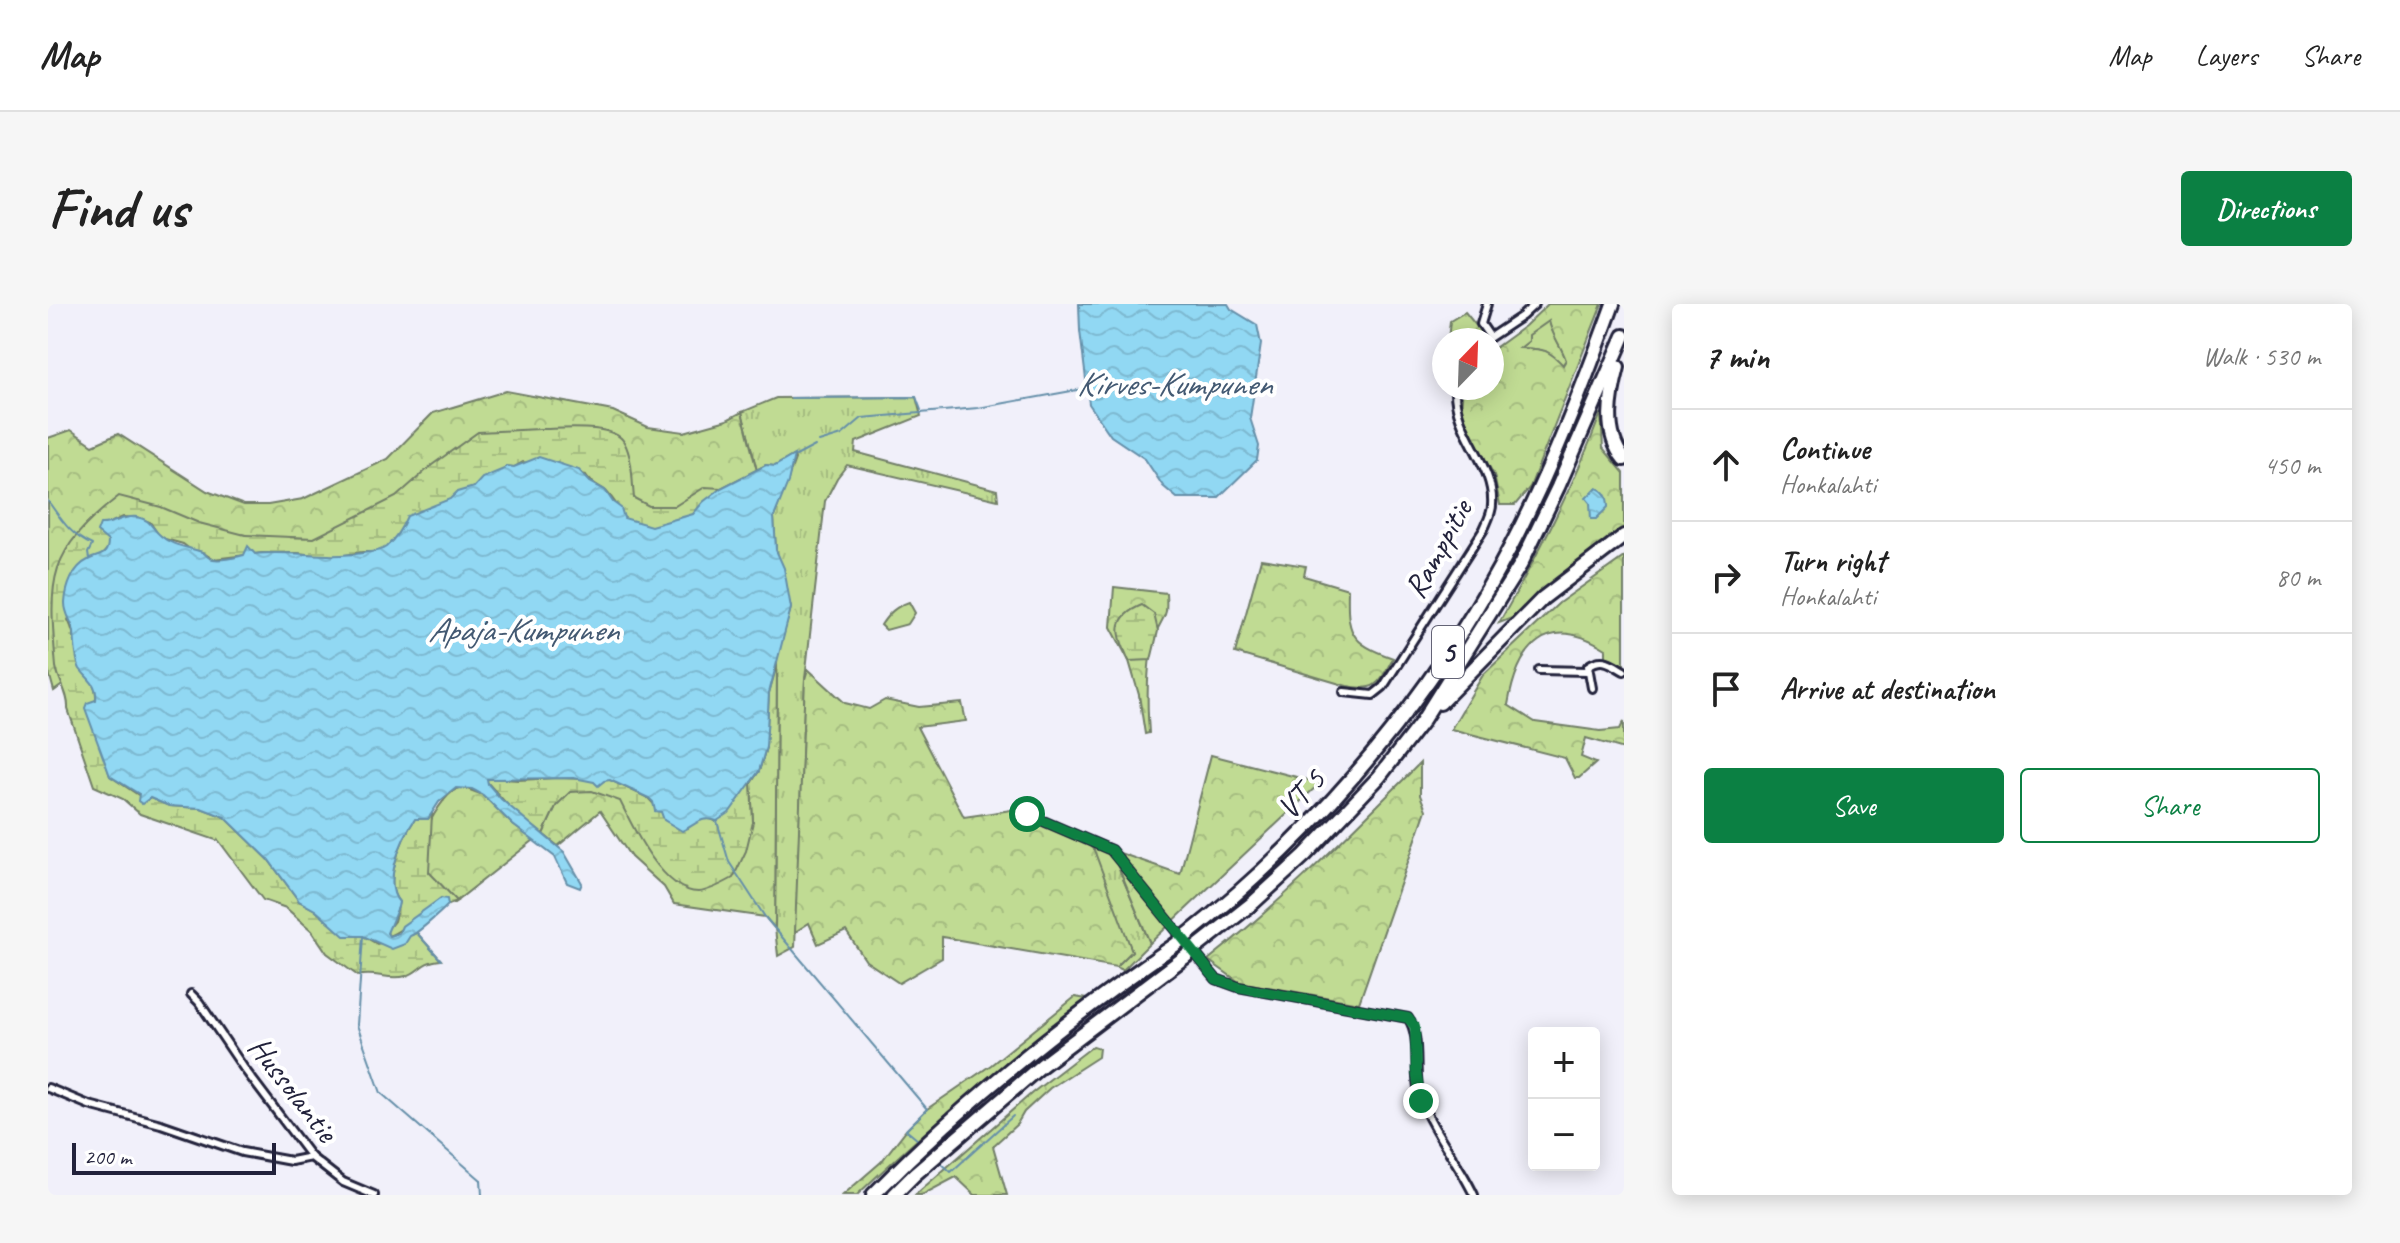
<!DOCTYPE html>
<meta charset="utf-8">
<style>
body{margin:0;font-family:Caveat,sans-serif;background:#f6f6f6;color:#222}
.controls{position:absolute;right:24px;bottom:24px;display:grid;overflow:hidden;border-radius:8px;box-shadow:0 4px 20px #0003}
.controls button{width:72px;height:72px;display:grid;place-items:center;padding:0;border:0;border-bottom:2px solid #e0e0e0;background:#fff;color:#222;font:40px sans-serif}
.compass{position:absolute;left:1384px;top:24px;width:72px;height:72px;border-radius:50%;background:#fff;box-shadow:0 4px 20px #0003;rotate:23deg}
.scale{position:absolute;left:24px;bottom:20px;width:204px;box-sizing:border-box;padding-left:8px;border:4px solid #22223b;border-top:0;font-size:22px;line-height:28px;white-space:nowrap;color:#22223b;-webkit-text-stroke:6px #fff;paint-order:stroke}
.stop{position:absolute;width:24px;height:24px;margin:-18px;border:6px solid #0b8043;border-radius:50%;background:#fff}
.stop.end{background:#0b8043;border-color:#fff;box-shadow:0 2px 8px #0008}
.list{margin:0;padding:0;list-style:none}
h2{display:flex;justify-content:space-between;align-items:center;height:104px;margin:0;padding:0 32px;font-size:34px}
h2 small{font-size:26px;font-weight:400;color:#767676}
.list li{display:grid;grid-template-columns:52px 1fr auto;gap:24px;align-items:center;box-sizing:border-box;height:112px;padding:0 32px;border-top:2px solid #e0e0e0}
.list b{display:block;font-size:30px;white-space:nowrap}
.list p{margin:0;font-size:26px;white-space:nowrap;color:#767676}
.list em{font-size:26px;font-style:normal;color:#767676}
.actions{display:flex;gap:16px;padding:24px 32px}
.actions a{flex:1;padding:18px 0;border:2px solid #0b8043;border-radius:8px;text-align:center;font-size:28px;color:#0b8043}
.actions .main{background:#0b8043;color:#fff}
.icon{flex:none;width:44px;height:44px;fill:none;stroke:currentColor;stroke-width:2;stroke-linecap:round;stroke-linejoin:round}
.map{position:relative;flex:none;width:1576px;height:891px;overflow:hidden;border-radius:8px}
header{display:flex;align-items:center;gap:48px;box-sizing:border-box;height:112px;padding:0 40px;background:#fff;border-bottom:2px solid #e0e0e0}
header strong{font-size:38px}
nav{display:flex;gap:44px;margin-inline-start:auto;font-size:28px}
.intro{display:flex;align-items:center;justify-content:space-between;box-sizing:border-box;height:192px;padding:0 48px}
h1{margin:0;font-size:56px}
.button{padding:20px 36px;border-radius:8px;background:#0b8043;color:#fff;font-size:28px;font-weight:700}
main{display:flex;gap:48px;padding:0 48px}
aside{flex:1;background:#fff;border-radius:8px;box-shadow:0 4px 20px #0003}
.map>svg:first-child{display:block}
.grass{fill:url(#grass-tufts);stroke:#717e67;stroke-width:2}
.forest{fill:url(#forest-crowns);stroke:#717e67;stroke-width:2;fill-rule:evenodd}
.wetland{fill:url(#wetland-marsh);stroke:#717e67;stroke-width:2}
.water{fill:url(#water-waves);stroke:#658fa9;stroke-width:2}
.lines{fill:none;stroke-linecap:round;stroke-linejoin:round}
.stream{stroke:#658fa9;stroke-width:2}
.minor-casing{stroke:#22223b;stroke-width:12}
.motorway-casing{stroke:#22223b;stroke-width:18}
.minor{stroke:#fff;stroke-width:6}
.motorway{stroke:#fff;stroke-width:12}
.motorway-bridge-casing{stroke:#22223b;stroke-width:18;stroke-linecap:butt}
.motorway-bridge{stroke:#fff;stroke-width:12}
.route{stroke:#0b8043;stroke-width:10}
.labels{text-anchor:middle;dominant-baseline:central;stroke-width:8;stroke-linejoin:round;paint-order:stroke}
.shield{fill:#fff;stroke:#646476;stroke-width:2}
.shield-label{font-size:30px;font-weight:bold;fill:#22223b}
.street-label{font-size:32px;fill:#22223b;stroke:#fff}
.water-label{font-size:34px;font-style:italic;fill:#435972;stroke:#fff}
</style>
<header>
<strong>Map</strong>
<nav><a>Map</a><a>Layers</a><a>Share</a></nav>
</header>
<div class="intro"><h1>Find us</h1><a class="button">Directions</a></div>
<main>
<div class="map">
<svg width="1576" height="891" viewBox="0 0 1576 891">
<defs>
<pattern id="grass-tufts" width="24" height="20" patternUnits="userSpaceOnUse" patternTransform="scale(2)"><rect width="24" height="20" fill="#c0db93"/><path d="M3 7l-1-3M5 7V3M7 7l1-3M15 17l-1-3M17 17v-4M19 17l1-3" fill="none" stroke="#a5bc80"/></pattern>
<pattern id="forest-crowns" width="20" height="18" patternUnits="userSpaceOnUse" patternTransform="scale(2)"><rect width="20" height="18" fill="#c0db93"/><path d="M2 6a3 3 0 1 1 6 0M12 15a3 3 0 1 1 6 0" fill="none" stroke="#a5bc80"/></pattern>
<pattern id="wetland-marsh" width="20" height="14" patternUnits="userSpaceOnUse" patternTransform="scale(2)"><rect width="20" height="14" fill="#c0db93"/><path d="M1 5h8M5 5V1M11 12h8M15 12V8" fill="none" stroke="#a5bc80"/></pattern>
<pattern id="water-waves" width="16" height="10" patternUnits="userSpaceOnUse" patternTransform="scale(2)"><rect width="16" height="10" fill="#91d8f3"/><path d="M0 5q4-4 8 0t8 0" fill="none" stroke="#7db9d1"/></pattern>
</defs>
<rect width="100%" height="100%" fill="#f1f0fa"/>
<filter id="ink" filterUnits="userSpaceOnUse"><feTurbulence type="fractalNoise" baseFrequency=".0125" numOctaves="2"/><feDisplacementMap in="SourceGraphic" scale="16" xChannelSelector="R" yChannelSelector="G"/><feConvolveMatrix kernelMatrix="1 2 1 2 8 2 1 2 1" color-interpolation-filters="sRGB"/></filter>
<g filter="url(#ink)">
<!-- grass -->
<g class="grass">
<path d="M1501 16C1505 32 1513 41 1518 56L1514 61C1501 46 1491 44 1471 44L1481 37 1480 31Z"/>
<path d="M868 93 873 112 808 138 807 148 949 186 950 196 799 161 789 174 777 197 757 375 747 643 730 652 727 624 729 354 743 304 728 246 726 213 747 155 746 151 727 162 718 161 709 167 694 108 728 94Z"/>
<path d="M1031 532 1063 546 1102 639 1075 666 1068 663 1084 647Z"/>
</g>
<!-- forest -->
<g class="forest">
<path d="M1500 0H1554L1482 183 1467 201H1452L1446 171 1420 124 1413 104 1415 84H1444V46L1477 22ZM1501 17C1504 32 1513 41 1518 56L1515 61C1499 44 1494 45 1472 44L1481 37V31Z"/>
<path d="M1417 8 1430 24 1442 33 1438 36H1400L1402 17Z"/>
<path d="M458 87 565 107 600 123 636 128 679 116 694 108 709 167 655 198 315 248 75 213 57 221 34 367 6 387 0 365V134L23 126 45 141 70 130 159 187 196 201H220L255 195 340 155 385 109Z"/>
<path d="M1553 109 1555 144 1576 169V227L1464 314 1451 319C1490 251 1526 182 1553 109Z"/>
<path d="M1576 253V367L1558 356V345C1499 308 1470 342 1460 401L1487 418 1552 427 1572 425 1576 417V445L1538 434 1533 453 1548 459 1531 474H1527L1517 454 1403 425 1435 371 1511 299Z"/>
<path d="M1213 255 1258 262 1256 272 1300 285C1299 328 1301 339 1345 354 1331 379 1330 388 1299 382L1187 349Z"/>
<path d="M1066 283 1118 289C1120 318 1115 309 1107 332 1098 357 1099 402 1101 429L1097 430 1091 391 1081 357 1063 323Z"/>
<path d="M861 298 867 309 860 320 838 326 833 321C841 309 847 303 861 298Z"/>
<path d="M729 361 727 625 717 613 626 600 616 583 583 553 552 507 510 542 495 530 508 502 510 474 705 518 703 479 711 467 718 443 721 389Z"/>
<path d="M760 365 797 399 821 405 837 396 871 403 914 399 918 417 869 423 916 513 970 505 1031 532 1046 546 1084 647 1068 663 894 633V654L851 679 818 657 798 627 770 640 761 619 747 628 757 375Z"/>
<path d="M1163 451 1272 479 1102 639 1063 546 1132 570Z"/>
<path d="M1372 459V491L1378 506 1311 699 1191 678 1160 656C1236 596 1303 528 1372 459Z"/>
<path d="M414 483 435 491 465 521 486 536 406 599 400 601 393 594 379 606 339 626C351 595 382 489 414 483Z"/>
<path d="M1027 693 1039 695C959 758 882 821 809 891H795L833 858 858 826 879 805 943 761Z"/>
<path d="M1045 742 1051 744 1050 753 1002 784 976 808 969 820 945 842 959 891H927L908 873 874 891H867L984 789Z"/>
</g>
<!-- wetland -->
<g class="wetland">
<path d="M492 125C512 125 566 119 576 138 585 154 584 177 586 194L601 202H627L657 183 673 184 718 161 670 205 603 228 576 214C572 205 566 196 558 187 551 181 543 180 538 171L475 158 466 163 458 162 405 249 315 248 284 253 250 249H214L165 255 154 248 143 246 135 240 117 235 110 230 102 218 91 214 75 213 57 221 61 243 52 253 20 316C26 326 30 351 32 364 42 373 49 381 48 396L39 400 62 472 98 496 102 494 121 502 153 504 177 513 220 555 251 597 267 606 296 631 315 632 329 640 369 629 393 656C371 658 373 668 358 672 341 677 327 667 310 672L279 649 264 627 238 604 215 596 171 537 92 510 75 495 46 482 20 405C21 390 11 378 8 363 0 272 0 248 71 192L113 203 151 219 197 231 266 234 348 193 384 161 430 128Z"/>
<path d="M1094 301 1106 310 1110 327 1103 356 1081 357C1070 331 1062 314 1094 301Z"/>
<path d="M718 443 711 467 703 479 705 518 698 547 685 574C676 579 661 587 651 588 616 589 585 524 572 497L544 487 522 488 508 502 495 530 466 508 438 477 441 474 470 476 510 474 562 476 600 494 613 508 640 524C648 517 657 510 667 517Z"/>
<path d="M384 510 381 568 409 597 400 601 393 594C381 603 353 629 340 632L339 626 346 617 351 598C334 579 354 534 367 515H380Z"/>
</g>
<!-- water -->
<g class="water">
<path d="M1031 0H1180L1183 5 1209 21 1213 40 1202 114 1211 142 1209 156 1170 194H1129L1115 182 1097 155 1063 132 1041 100 1032 27Z"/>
<path d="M746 151 740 178 726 213 728 246 736 264 743 304 721 389 718 443 711 467 681 509 669 517C653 511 648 521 634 527L616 516 613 508 607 507 605 498 601 494 562 476 556 477 550 482 546 478 526 474 439 475 440 480 453 495 516 548 534 579 532 584 519 579 507 553 465 521 435 491 424 485 408 484 391 498 380 515H367C354 534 334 579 351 598L350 603 339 629 341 632 351 629 354 622 393 594 399 595 400 601C393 608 369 630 362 632L357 640 344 645 315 632H296L267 606 251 597 220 555 177 513 153 504 121 502 102 494 94 500 90 497 91 490 62 472 37 404 39 399 48 396C50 380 40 376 32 365 27 356 27 338 26 328 24 317 17 311 17 299 18 283 25 263 40 256 51 250 60 253 60 237L49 228 52 220C65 221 75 211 89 213 104 216 103 224 113 232 124 242 141 243 154 248 161 251 156 253 165 255 174 257 187 253 196 251L200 242 207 250C243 246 278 255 314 249 323 247 329 249 338 243 348 234 354 224 359 212L402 195 409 188 426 183 434 174 456 165 458 162 466 163 491 153 531 166 542 178 557 186 565 198 573 204 576 214 603 222 645 210 655 198 673 184 718 161 727 162Z"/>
<path d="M1548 184C1557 186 1560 194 1560 203L1548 215H1543L1542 199 1538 194Z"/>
</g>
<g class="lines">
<!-- stream -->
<g class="stream">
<path d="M743 94 868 93 873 106"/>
<path d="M771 138 794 131 814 114 930 104 1040 84"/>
<path d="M748 152 767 142"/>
<path d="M0 197C13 215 22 231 44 241L40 249 41 255"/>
<path d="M669 517 681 558 717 613 879 805 858 826 870 836"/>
<path d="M369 629 393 656"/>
<path d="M315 632 309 721 333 789 433 876 434 891"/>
<path d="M892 858 903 868 965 812"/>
</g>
<!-- minor casing -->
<g class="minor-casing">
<g id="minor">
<path d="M1439 0 1433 20 1442 33"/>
<path d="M1438 36 1474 12 1487 0"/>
<path d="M1491 366 1540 367"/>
<path d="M1544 384 1540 362C1555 352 1562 359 1576 367"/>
<path d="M1296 388 1325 391 1335 383 1436 225C1439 218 1444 209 1444 201 1447 160 1405 128 1407 84"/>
<path d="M979 510 1063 546 1168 675 1190 683 1360 714C1375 734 1363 773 1374 799 1387 831 1411 859 1426 891"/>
<path d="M143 690 151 698 195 763 263 853 295 878 326 891"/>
<path d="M0 784 41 801 113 820 194 848 243 857 263 853"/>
</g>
</g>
<!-- motorway casing -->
<g class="motorway-casing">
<g id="motorway">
<path d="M1570 63C1562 93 1555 129 1576 155"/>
<path d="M1392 399 1495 294 1576 232"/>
<path d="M1139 631C1259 537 1364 416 1440 284 1492 194 1530 97 1565 0"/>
<path d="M1149 643 1206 598 1257 551 1331 473 1373 419 1473 260 1510 183 1576 32"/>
<path d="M825 891C917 797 1019 715 1127 641"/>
<path d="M846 891 866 871 994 761 1137 653"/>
</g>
</g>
<!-- minor -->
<use href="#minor" class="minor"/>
<!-- motorway -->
<use href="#motorway" class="motorway"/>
<!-- motorway-bridge casing -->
<g class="motorway-bridge-casing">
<g id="motorway-bridge">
<path d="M1127 641 1139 631"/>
<path d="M1137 653 1149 643"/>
</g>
</g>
<!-- motorway-bridge -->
<use href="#motorway-bridge" class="motorway-bridge"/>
</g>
</g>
<g class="lines" filter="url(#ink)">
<!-- route -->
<path class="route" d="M979 510 1063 546 1168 675 1190 683 1360 714 1367 723 1368 767 1373 797"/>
</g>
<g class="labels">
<!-- shield labels -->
<rect class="shield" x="1384" y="322" width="32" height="52" rx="6"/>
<g class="shield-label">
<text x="1400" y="348">5</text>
</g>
<!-- street labels -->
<g class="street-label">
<text transform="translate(1390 245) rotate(-61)">Ramppitie</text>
<text transform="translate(1253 490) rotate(-48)">VT 5</text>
<text transform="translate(245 785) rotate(52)">Hussolantie</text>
</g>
<!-- water labels -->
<g class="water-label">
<text x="1126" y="79">Kirves-Kumpunen</text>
<text x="475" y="325">Apaja-Kumpunen</text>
</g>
</g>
</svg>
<div class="controls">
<button>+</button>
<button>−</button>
</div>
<svg class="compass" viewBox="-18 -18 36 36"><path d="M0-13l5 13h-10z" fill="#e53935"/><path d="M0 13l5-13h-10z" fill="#767676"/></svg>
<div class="scale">200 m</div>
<div class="stop" style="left:979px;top:510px"></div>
<div class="stop end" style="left:1373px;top:797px"></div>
</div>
<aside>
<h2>7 min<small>Walk · 530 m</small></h2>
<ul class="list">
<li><svg class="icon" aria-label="ahead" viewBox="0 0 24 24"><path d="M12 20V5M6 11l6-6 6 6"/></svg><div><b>Continue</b><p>Honkalahti</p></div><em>450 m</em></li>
<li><svg class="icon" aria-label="right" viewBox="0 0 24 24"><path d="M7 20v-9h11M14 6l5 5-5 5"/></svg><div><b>Turn right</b><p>Honkalahti</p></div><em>80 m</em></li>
<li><svg class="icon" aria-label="arrive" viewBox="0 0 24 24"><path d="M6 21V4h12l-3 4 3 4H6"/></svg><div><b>Arrive at destination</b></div></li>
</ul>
<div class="actions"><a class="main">Save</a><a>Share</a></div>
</aside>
</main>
